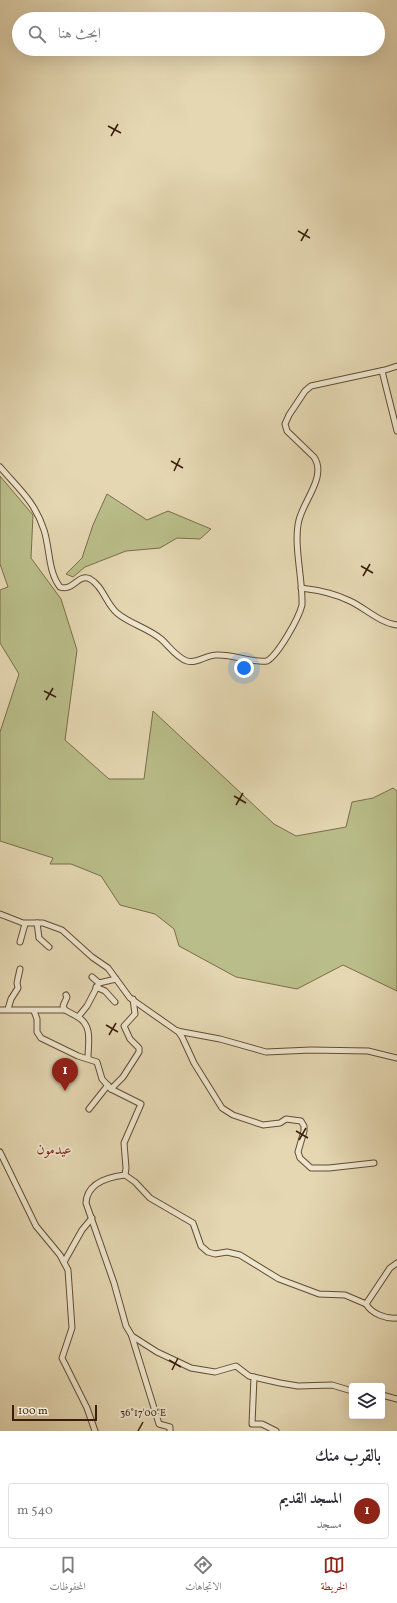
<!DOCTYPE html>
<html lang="ar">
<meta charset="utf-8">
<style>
body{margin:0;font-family:Vollkorn,Amiri,serif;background:#f2f2f3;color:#2b2b33;direction:rtl}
.controls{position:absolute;right:12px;bottom:12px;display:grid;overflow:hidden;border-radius:4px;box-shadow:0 4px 16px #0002}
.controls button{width:36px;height:36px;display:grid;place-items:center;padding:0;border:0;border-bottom:1px solid #e1e1e2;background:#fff;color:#2b2b33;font:20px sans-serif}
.scale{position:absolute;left:12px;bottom:10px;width:85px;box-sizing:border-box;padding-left:4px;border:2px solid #3a1d0a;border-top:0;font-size:11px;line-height:14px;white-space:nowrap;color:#3a1d0a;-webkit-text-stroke:3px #ede5cd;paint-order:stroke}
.you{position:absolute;left:244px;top:668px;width:14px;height:14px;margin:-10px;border:3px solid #fff;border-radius:50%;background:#1a73e8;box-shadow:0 0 0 6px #1a73e833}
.badge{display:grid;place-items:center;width:26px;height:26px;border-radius:50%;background:#8f2418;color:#fff;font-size:13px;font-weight:700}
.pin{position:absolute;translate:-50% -33px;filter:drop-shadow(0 1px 2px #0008)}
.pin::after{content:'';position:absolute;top:21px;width:14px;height:12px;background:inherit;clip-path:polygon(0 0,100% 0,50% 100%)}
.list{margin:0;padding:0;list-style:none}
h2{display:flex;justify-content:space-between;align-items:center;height:52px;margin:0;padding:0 16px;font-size:17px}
h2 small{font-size:13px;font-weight:400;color:#7c7c81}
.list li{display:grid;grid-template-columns:26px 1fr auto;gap:12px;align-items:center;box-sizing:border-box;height:56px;margin:0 8px 8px;padding:0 8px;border:1px solid #e1e1e2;border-radius:4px}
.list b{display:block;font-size:15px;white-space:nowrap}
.list p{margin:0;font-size:13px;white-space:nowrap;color:#7c7c81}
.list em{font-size:13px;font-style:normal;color:#7c7c81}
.icon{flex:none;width:22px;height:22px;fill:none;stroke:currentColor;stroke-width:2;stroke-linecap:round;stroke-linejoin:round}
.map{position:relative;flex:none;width:397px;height:1431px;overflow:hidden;direction:ltr}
.search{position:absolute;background:#fff;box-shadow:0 4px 16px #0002;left:12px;right:12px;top:12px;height:44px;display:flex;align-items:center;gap:10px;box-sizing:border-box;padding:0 14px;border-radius:22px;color:#7c7c81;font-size:15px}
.sheet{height:116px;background:#fff}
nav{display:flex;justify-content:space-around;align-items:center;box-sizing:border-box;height:56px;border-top:1px solid #e1e1e2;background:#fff;font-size:11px;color:#7c7c81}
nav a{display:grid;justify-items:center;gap:2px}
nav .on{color:#8f2418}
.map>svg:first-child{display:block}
.green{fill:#b9bd89;stroke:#7a6d4a}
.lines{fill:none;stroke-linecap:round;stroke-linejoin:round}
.minor-casing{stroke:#644c34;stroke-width:7}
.minor{stroke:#ede5cd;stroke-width:5}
.ticks{fill:none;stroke:#3a1d0a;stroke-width:1.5}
.labels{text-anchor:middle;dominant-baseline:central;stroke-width:4;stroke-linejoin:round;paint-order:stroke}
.quarter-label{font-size:14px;fill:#7a1f14;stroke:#ede5cd}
.ticks-label{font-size:10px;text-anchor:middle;fill:#3a1d0a;stroke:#ede5cd;stroke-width:4;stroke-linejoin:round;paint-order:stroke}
</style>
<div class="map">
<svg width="397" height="1431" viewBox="0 0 397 1431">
<rect width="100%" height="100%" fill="#e4d7b2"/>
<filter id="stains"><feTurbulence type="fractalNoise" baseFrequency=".005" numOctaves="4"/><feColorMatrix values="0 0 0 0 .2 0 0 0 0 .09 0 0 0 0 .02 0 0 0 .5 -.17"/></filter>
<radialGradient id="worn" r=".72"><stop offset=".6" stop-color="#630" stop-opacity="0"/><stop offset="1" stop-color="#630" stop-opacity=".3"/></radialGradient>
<!-- green -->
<g class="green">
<path d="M0 476 33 515 31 558 61 599 77 650 65 740 109 779H144L153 711 274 824 296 836 346 827 352 802 373 798 393 788 397 791V991L343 965 297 989 236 977 179 946 174 929 155 914 120 905 101 876 71 864H50L53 858 0 841V732L19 674 0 643V590L8 587 0 564Z"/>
<path d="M107 494 147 520 168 511 211 529 200 539 177 538 160 548 126 551 85 567 73 577 66 574 82 558 93 525Z"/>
</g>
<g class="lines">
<!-- minor casing -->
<g class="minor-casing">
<g id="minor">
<path d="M382 371 397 431"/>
<path d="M0 467C19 489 35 502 44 530 50 548 48 572 60 587 73 592 78 573 90 579 103 586 106 604 117 613 130 624 148 628 161 639 169 646 177 658 187 661 197 664 206 655 216 655 234 654 250 663 267 661 278 655 299 618 302 605 303 579 293 544 299 520 304 500 327 476 314 457L287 431 285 424 289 415 305 391 311 386 385 370 397 366"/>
<path d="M301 588C318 590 334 593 350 601 365 608 380 623 397 625"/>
<path d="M0 914 23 923H43L62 930 92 957 108 968 130 998 177 1031 220 1039 266 1052 311 1050 368 1051 397 1058"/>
<path d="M37 923 39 938 49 947"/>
<path d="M20 942 25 924"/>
<path d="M92 977 99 983"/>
<path d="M96 987 105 991 115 1002"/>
<path d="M8 1009 11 999 18 988 17 983 20 969"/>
<path d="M0 1010H65L78 1017 87 1006 99 983 116 979"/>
<path d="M65 1010 63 1006 67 997 66 995"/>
<path d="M34 1011 37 1019V1032L41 1038 78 1056 97 1062 102 1079 111 1089 141 1104 124 1143 126 1168 125 1175C108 1177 87 1183 86 1203L114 1283 126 1326 132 1336 157 1352 191 1368 215 1372 236 1366 249 1376 280 1383 298 1386 332 1385 352 1391"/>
<path d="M78 1017C93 1026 88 1043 88 1058"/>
<path d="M178 1031 182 1037 194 1063 222 1108 233 1115 263 1125 280 1123 286 1119 301 1121 304 1126V1131L298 1152 300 1158 311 1168H329L374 1163"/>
<path d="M111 1089 123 1077 139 1052V1048L130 1039 124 1026 135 1014 133 999"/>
<path d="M89 1109 108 1085"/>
<path d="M0 1152 36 1226 60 1255 68 1270 72 1328 62 1358 87 1408 95 1431"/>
<path d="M125 1175 135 1182 150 1198 193 1223 201 1246 208 1252 215 1254 227 1252 240 1255 279 1279 319 1294 345 1295 366 1304 390 1268 397 1263"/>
<path d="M64 1262 82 1230 92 1218"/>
<path d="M366 1304C372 1314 386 1319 397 1318"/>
<path d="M132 1337 159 1424 170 1427V1431"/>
<path d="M254 1377 252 1424H262L276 1431"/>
<path d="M382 1395 397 1399"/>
</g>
</g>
<!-- minor -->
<use href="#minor" class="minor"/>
</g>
<!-- ticks -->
<path class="ticks" d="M108 126 121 133M111 136 118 124M298 231 310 238M301 241 308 229M171 461 183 468M174 471 180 458M361 566 373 573M363 576 370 564M44 691 56 697M46 700 53 688M234 796 246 803M236 805 243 793M106 1025 118 1032M109 1035 116 1023M296 1131 308 1138M299 1140 306 1128M169 1360 181 1367M172 1370 178 1358M138 1431 143 1422"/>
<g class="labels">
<!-- quarter labels -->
<g class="quarter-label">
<text x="54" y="1150">عيدمون</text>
</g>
</g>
<g class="ticks-label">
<text x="143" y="1416">36°17'00"E</text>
</g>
<rect width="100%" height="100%" filter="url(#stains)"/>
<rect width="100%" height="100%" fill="url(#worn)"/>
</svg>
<div class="controls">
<button><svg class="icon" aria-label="layers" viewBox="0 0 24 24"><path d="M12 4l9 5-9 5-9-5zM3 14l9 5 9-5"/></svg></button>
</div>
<div class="scale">100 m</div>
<div class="you"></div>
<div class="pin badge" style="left:65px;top:1091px">1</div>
<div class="search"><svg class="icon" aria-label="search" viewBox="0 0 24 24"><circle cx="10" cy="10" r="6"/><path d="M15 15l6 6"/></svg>ابحث هنا</div>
</div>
<section class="sheet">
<h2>بالقرب منك<small></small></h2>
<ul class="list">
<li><span class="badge">1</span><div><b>المسجد القديم</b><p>مسجد</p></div><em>540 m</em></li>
</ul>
</section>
<nav>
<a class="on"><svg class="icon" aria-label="map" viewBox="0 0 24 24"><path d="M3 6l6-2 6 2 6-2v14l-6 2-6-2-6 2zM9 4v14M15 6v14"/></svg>الخريطة</a>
<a><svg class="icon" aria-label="directions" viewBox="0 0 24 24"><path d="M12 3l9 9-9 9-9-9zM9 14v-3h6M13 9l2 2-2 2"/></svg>الاتجاهات</a>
<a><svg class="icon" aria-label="saved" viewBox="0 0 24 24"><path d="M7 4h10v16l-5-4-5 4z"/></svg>المحفوظات</a>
</nav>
